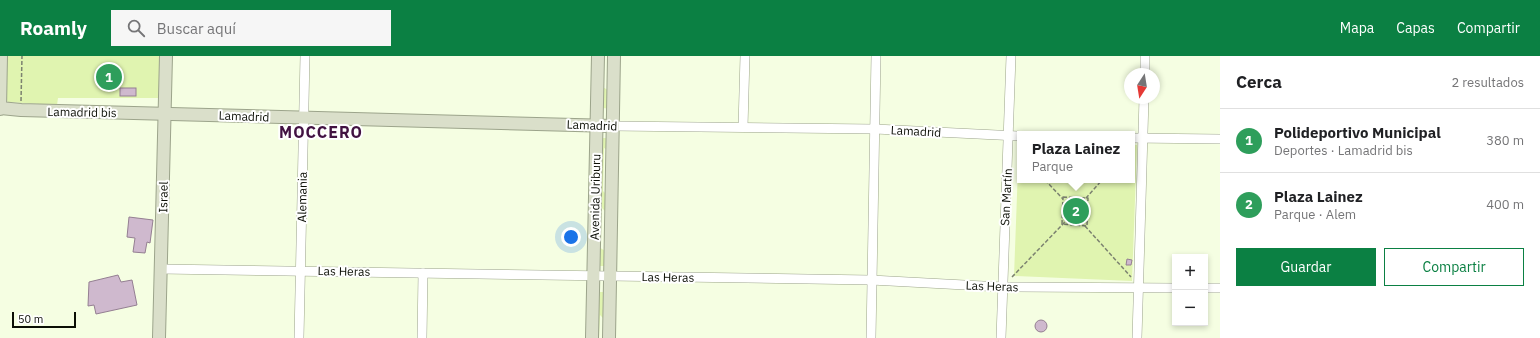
<!DOCTYPE html>
<html lang="es">
<meta charset="utf-8">
<style>
body{margin:0;font-family:"IBM Plex Sans",sans-serif;background:#f6f6f6;color:#202124}
.controls{position:absolute;right:12px;bottom:12px;display:grid;overflow:hidden;border-radius:0px;box-shadow:0 2px 6px #0003}
.controls button{width:36px;height:36px;display:grid;place-items:center;padding:0;border:0;border-bottom:1px solid #e0e0e0;background:#fff;color:#202124;font:20px sans-serif}
.compass{position:absolute;left:1124px;top:12px;width:36px;height:36px;border-radius:50%;background:#fff;box-shadow:0 2px 6px #0003;rotate:192deg}
.scale{position:absolute;left:12px;bottom:10px;width:64px;box-sizing:border-box;padding-left:4px;border:2px solid #0b0e05;border-top:0;font-size:11px;line-height:14px;white-space:nowrap;color:#0b0e05;-webkit-text-stroke:3px #fff;paint-order:stroke}
.you{position:absolute;left:571px;top:181px;width:14px;height:14px;margin:-10px;border:3px solid #fff;border-radius:50%;background:#1a73e8;box-shadow:0 0 0 6px #1a73e833}
.badge{display:grid;place-items:center;width:26px;height:26px;border-radius:50%;background:#0b8043;color:#fff;font-size:13px;font-weight:700}
.pin{position:absolute;translate:-50% -50%;border:2px solid #fff;box-shadow:0 1px 4px #0006}
.popup{position:absolute;left:1017px;top:75px;width:118px;height:52px;box-sizing:border-box;display:grid;place-content:center;border-radius:0px;background:#fff;filter:drop-shadow(0 1px 3px #0005);font-size:13px;white-space:nowrap;color:#757577}
.popup b{font-size:15px;color:#202124}
.popup::after{content:'';position:absolute;left:50%;top:100%;margin-left:-8px;border:8px solid transparent;border-top-color:#fff}
.list{margin:0;padding:0;list-style:none}
h2{display:flex;justify-content:space-between;align-items:center;height:52px;margin:0;padding:0 16px;font-size:17px}
h2 small{font-size:13px;font-weight:400;color:#757577}
.list li{display:grid;grid-template-columns:26px 1fr auto;gap:12px;align-items:center;box-sizing:border-box;height:64px;padding:0 16px;border-top:1px solid #e0e0e0}
.list b{display:block;font-size:15px;white-space:nowrap}
.list p{margin:0;font-size:13px;white-space:nowrap;color:#757577}
.list em{font-size:13px;font-style:normal;color:#757577}
.actions{display:flex;gap:8px;padding:12px 16px}
.actions a{flex:1;padding:9px 0;border:1px solid #0b8043;border-radius:0px;text-align:center;font-size:14px;color:#0b8043}
.actions .main{background:#0b8043;color:#fff}
.icon{flex:none;width:22px;height:22px;fill:none;stroke:currentColor;stroke-width:2;stroke-linecap:round;stroke-linejoin:round}
.map{position:relative;flex:none;width:1220px;height:282px;overflow:hidden}
header{display:flex;align-items:center;gap:24px;box-sizing:border-box;height:56px;padding:0 20px;background:#0b8043;color:#fff}
header strong{font-size:19px}
nav{display:flex;gap:22px;margin-inline-start:auto;font-size:14px}
.search{width:280px;height:36px;background:#f6f6f6;display:flex;align-items:center;gap:10px;box-sizing:border-box;padding:0 14px;border-radius:0px;color:#757577;font-size:15px}
main{display:flex}
aside{flex:1;background:#fff}
.map>svg:first-child{display:block}
.green{fill:#e0f4b0}
.building{fill:#cfb9ce;stroke:#947f92}
.lines{fill:none;stroke-linecap:round;stroke-linejoin:round}
.street-casing{stroke:#9ca48b;stroke-width:10}
.secondary-casing{stroke:#9ca48b;stroke-width:14}
.path{stroke:#7c8270;stroke-width:1.5;stroke-dasharray:4 2;stroke-linecap:butt}
.street{stroke:#fff;stroke-width:9}
.secondary{stroke:#dadfca;stroke-width:12}
.labels{text-anchor:middle;dominant-baseline:central;stroke-width:4;stroke-linejoin:round;paint-order:stroke}
.street-label{font-size:12px;fill:#0b0e05;stroke:#fff}
.district-label{font-size:16px;font-weight:bold;letter-spacing:1px;fill:#421242;stroke:#fff}
</style>
<header>
<strong>Roamly</strong>
<div class="search"><svg class="icon" aria-label="search" viewBox="0 0 24 24"><circle cx="10" cy="10" r="6"/><path d="M15 15l6 6"/></svg>Buscar aquí</div>
<nav><a>Mapa</a><a>Capas</a><a>Compartir</a></nav>
</header>
<main>
<div class="map">
<svg width="1220" height="282" viewBox="0 0 1220 282">
<rect width="100%" height="100%" fill="#f5fee2"/>
<!-- green -->
<g class="green">
<path d="M7 0H160L159 42H58L57 49 8 46 6 43Z"/>
<path d="M603 31 609 35 611 53 603 52Z"/>
<path d="M602 82H610V95L604 92 603 135 609 141 607 210H599V191L605 195 606 156 600 150Z"/>
<path d="M1019 85 1020 124H1132V89H1137L1132 225 1014 220Z"/>
<path d="M598 236H606V265L600 259 599 282H597Z"/>
</g>
<!-- building -->
<g class="building">
<rect x="120" y="32" width="16" height="8"/>
<path d="M129 161 153 164 150 187 147 186 145 197 133 196 135 182 127 181Z"/>
<path d="M1127 203 1132 204 1131 209H1126Z"/>
<path d="M118 219 121 226 132 224 137 249 96 258 94 249 88 250 89 226Z"/>
<circle cx="1041" cy="270" r="6"/>
</g>
<g class="lines">
<!-- street casing -->
<g class="street-casing">
<g id="street">
<path d="M1145 18V0"/>
<path d="M613 70 875 73 1020 80"/>
<path d="M743 71 745 0"/>
<path d="M1132 82 1220 83"/>
<path d="M161 213 871 224 1002 231 1175 232"/>
<path d="M1205 232H1220"/>
<path d="M299 282 305 0"/>
<path d="M422 282 423 217"/>
<path d="M871 282 876 0"/>
<path d="M1001 282 1011 0"/>
<path d="M1137 282 1144 42"/>
</g>
</g>
<!-- secondary casing -->
<g class="secondary-casing">
<g id="secondary">
<path d="M0 52 21 54 613 70"/>
<path d="M0 53 1 0"/>
<path d="M159 282 166 0"/>
<path d="M592 282 598 0"/>
<path d="M609 282 614 0"/>
</g>
</g>
<!-- path -->
<g class="path">
<path d="M21 45 22 0"/>
<path d="M1045 124 1063 143"/>
<path d="M1063 141 1088 142 1087 170 1062 168Z"/>
<path d="M1085 170 1131 221"/>
<path d="M1012 221 1063 168 1102 124"/>
</g>
<!-- street -->
<use href="#street" class="street"/>
<!-- secondary -->
<use href="#secondary" class="secondary"/>
</g>
<g class="labels">
<!-- street labels -->
<g class="street-label">
<text transform="translate(82 56) rotate(1)">Lamadrid bis</text>
<text transform="translate(244 60) rotate(2)">Lamadrid</text>
<text transform="translate(592 69) rotate(2)">Lamadrid</text>
<text transform="translate(916 75) rotate(3)">Lamadrid</text>
<text transform="translate(163 141) rotate(-89)">Israel</text>
<text transform="translate(302 141) rotate(-89)">Alemania</text>
<text transform="translate(595 141) rotate(-89)">Avenida Uriburu</text>
<text transform="translate(1006 141) rotate(-87)">San Martín</text>
<text transform="translate(344 215) rotate(1)">Las Heras</text>
<text transform="translate(668 221) rotate(1)">Las Heras</text>
<text transform="translate(992 230) rotate(2)">Las Heras</text>
</g>
<!-- district labels -->
<g class="district-label">
<text x="321" y="76">MOCCERO</text>
</g>
</g>
</svg>
<div class="controls">
<button>+</button>
<button>−</button>
</div>
<svg class="compass" viewBox="-18 -18 36 36"><path d="M0-13l5 13h-10z" fill="#e53935"/><path d="M0 13l5-13h-10z" fill="#757577"/></svg>
<div class="scale">50 m</div>
<div class="you"></div>
<div class="pin badge" style="left:109px;top:21px;background:#2e9e5b">1</div>
<div class="pin badge" style="left:1076px;top:155px;background:#2e9e5b">2</div>
<div class="popup"><b>Plaza Lainez</b>Parque</div>
</div>
<aside>
<h2>Cerca<small>2 resultados</small></h2>
<ul class="list">
<li><span class="badge" style="background:#2e9e5b">1</span><div><b>Polideportivo Municipal</b><p>Deportes · Lamadrid bis</p></div><em>380 m</em></li>
<li><span class="badge" style="background:#2e9e5b">2</span><div><b>Plaza Lainez</b><p>Parque · Alem</p></div><em>400 m</em></li>
</ul>
<div class="actions"><a class="main">Guardar</a><a>Compartir</a></div>
</aside>
</main>
